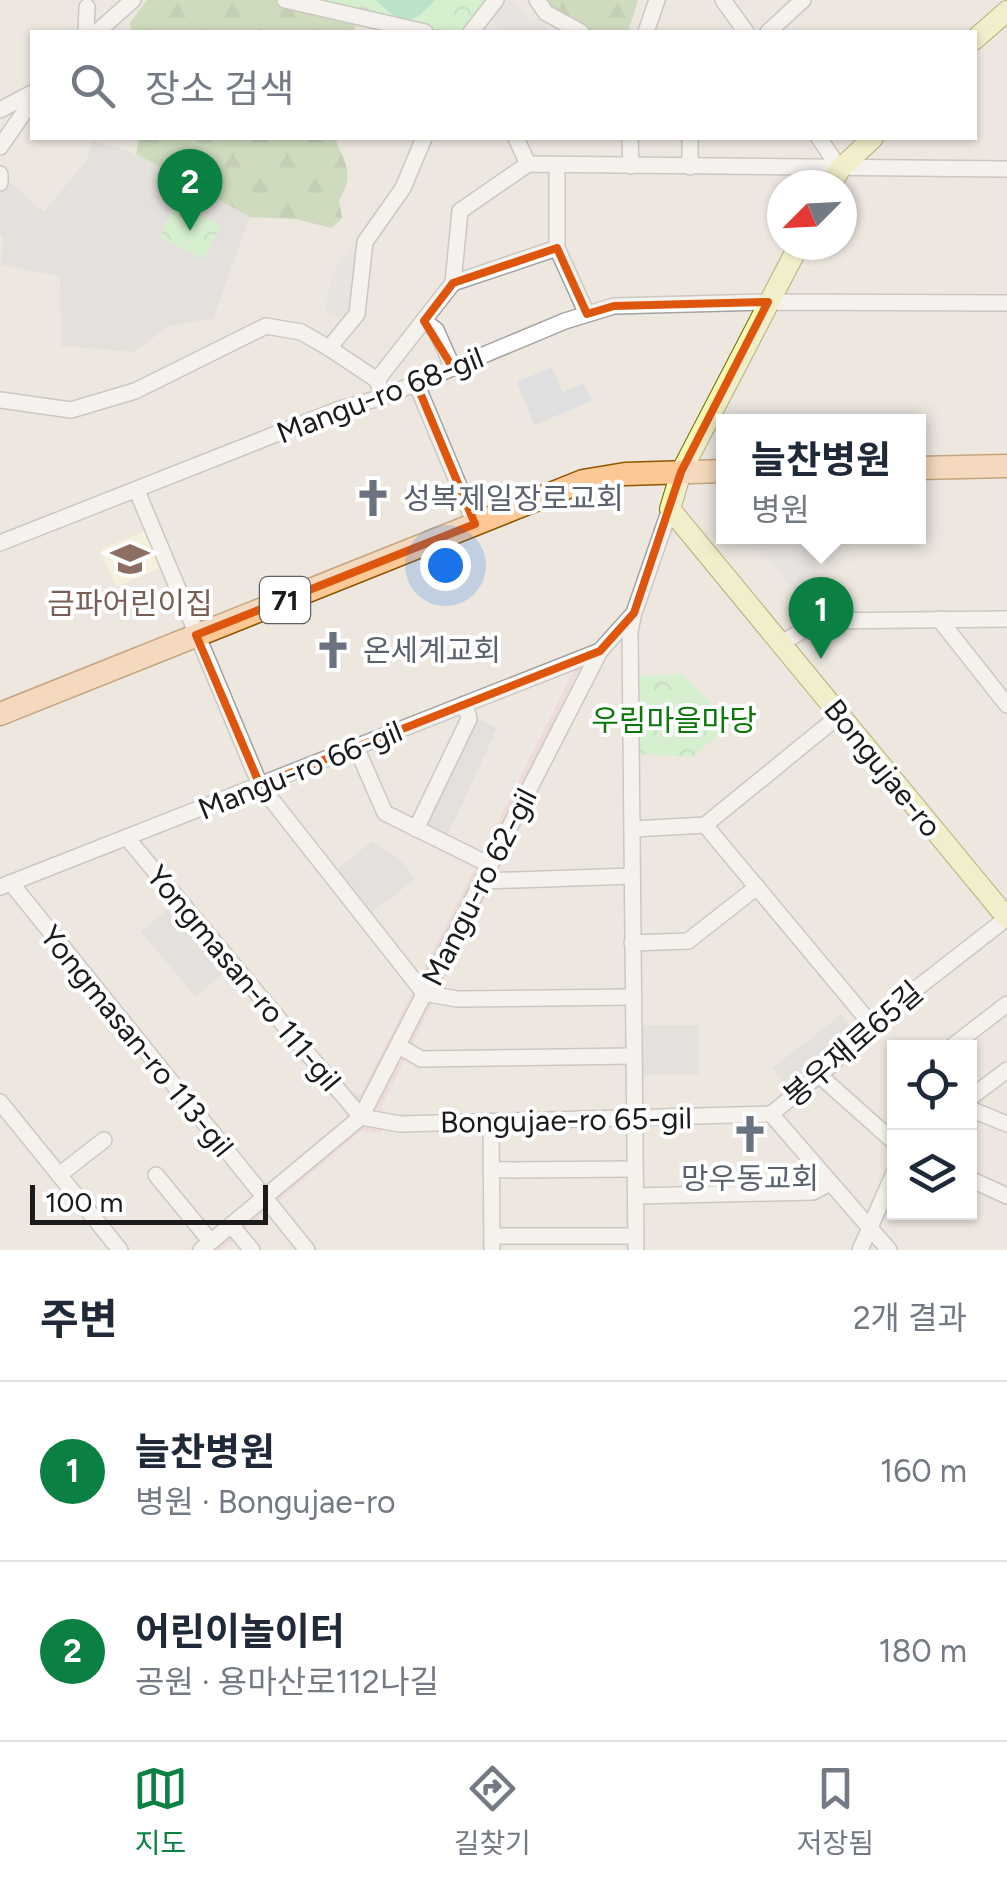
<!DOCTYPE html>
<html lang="ko">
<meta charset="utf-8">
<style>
body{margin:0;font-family:Figtree,"Noto Sans KR",sans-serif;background:#f6f6f7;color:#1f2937}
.controls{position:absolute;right:30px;bottom:30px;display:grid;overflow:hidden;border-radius:0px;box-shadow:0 2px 8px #0004}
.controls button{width:90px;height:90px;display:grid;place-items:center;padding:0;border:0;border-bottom:2px solid #e0e1e3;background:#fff;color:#1f2937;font:50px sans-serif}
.compass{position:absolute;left:767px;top:170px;width:90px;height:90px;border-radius:50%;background:#fff;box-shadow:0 2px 8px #0004;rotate:246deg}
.scale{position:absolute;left:30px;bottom:25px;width:238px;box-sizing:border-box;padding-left:10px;border:5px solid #1b1b1b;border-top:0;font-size:28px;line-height:35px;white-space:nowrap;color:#1b1b1b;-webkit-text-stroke:8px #fff;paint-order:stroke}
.you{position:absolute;left:445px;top:565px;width:35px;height:35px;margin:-25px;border:8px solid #fff;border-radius:50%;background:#1a73e8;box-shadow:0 0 0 15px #1a73e833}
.badge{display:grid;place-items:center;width:65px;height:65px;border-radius:50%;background:#0b8043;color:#fff;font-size:32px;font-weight:700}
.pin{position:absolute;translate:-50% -82px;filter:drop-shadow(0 2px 5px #0008)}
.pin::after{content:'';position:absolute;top:52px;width:35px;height:30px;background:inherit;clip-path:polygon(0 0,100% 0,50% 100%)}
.popup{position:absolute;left:716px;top:414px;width:210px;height:130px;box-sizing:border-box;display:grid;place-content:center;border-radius:0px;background:#fff;filter:drop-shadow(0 2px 8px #0005);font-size:32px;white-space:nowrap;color:#747a83}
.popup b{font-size:38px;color:#1f2937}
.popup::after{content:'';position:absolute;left:50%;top:100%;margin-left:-20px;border:20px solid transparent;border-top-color:#fff}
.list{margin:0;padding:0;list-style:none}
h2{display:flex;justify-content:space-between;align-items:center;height:130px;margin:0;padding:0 40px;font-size:42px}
h2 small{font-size:32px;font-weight:400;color:#747a83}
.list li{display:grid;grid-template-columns:65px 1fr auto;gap:30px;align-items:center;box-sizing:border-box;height:180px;padding:0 40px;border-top:2px solid #e0e1e3}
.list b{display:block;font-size:38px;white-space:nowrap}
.list p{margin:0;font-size:32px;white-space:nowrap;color:#747a83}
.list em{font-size:32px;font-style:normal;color:#747a83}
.icon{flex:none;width:55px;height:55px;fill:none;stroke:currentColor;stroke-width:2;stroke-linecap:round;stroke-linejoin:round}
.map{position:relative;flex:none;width:1007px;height:1250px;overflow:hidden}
.search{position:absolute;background:#fff;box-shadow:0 2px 8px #0004;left:30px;right:30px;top:30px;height:110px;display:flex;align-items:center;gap:25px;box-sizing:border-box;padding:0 35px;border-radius:0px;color:#747a83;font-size:38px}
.sheet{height:490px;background:#fff}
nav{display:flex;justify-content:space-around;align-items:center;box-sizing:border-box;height:140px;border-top:2px solid #e0e1e3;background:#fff;font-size:28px;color:#747a83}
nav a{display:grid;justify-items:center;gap:5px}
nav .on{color:#0b8043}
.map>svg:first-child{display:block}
.residential{fill:#d9d8d8}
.commercial{fill:#eececf}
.education{fill:#fffcd7}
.forest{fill:url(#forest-firs)}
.park{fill:url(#park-crowns)}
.pitch{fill:#7cddb0}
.parking{fill:#dfdfdf}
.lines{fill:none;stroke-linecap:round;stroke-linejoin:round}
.street-casing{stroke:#a2a2a2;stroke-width:18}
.secondary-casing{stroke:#6c6f04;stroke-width:22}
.primary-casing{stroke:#925600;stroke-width:25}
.street{stroke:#fff;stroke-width:15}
.secondary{stroke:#f9f7b1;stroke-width:20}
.primary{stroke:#fcc896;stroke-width:22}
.marked{fill:none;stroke:#de560d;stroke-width:8;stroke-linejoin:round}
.labels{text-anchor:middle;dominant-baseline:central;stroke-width:8;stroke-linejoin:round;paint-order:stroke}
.shield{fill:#fff;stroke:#5f5f5f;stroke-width:2.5}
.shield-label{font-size:28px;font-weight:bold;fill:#1b1b1b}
.street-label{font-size:30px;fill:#1b1b1b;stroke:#fff}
.worship-label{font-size:30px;fill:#5b616d;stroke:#fff;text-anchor:start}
.education-label{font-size:30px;fill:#785e54;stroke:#fff}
.park-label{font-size:30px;fill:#0b770b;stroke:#fff}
</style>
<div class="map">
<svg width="1007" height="1250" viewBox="0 0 1007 1250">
<defs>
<pattern id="forest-firs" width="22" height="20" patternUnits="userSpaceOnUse" patternTransform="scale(2.5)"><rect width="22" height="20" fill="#a9cc94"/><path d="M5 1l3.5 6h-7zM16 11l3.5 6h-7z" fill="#91af7f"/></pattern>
<pattern id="park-crowns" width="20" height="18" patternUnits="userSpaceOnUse" patternTransform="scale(2.5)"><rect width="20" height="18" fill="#bbf9bb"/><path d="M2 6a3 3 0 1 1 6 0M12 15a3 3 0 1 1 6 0" fill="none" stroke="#a0d5a0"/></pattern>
</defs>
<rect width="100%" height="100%" fill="#ede7e0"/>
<!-- residential -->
<g class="residential">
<path d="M92 141 127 150 250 217 213 319 170 326 133 352 61 346 60 276 0 265 4 240 0 232V197L6 179 44 212 88 158Z"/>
<path d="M472 716 497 728 447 837 422 825Z"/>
<path d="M372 841 401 861 415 879 369 915 334 872Z"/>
<path d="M169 908 223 974 195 997 141 931Z"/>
<path d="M841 1015 853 1030 839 1046 787 1086 772 1068Z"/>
<rect x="642" y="1025" width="57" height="50"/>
</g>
<!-- commercial -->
<path class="commercial" d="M583 653 601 663 381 1107 392 1116 381 1133 361 1131 221 1250H189L347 1116 349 1101 354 1094H361Z"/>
<!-- education -->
<path class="education" d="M145 531 161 568 116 587 100 550Z"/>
<!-- forest -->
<g class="forest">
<path d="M147 0H285L357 17 354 32H131L130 23Z"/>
<path d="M545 0H638L628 32H593L548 5Z"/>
<path d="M139 138H335C344 163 356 174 339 200L342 218 332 228 295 219 250 217 136 154Z"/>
</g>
<!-- park -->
<g class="park">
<path d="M285 0H496L471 32H425Z"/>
<path d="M176 203 221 225 204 259 160 237Z"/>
<path d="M682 674 731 724 693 757 638 754 637 676Z"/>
</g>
<!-- pitch -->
<path class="pitch" d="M376 0H435C408 29 403 26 376 0Z"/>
<!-- parking -->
<g class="parking">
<path d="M505 0H510L532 22 537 18 551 31 503 32 488 18Z"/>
<path d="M352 243 363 246 350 319 324 314 332 275Z"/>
<path d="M552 367 562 392 584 383 592 401 534 425 517 382Z"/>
<path d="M752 537H816V600H802Z"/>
</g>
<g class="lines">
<!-- street casing -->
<g class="street-casing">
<g id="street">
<path d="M285 0 425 32"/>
<path d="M537 0 546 13 581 32"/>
<path d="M723 0 746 32"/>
<path d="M86 32 87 7"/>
<path d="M97 32 133 0"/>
<path d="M471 32 496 0"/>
<path d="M646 32 657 0"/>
<path d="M768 32 803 0"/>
<path d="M0 110 32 93"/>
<path d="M516 138 528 164"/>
<path d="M630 138 631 166"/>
<path d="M690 138V167"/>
<path d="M819 138 840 169"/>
<path d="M0 147 32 101"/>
<path d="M557 165V248L587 314"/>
<path d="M0 174V183"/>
<path d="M453 283 557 248"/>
<path d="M424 321 436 330 453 368"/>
<path d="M329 348 377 380"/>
<path d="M416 383 475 524"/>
<path d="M383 397 377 380 453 283 460 211 528 164 1007 169"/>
<path d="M0 400 71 410 135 391 266 326 301 332 329 348 357 314 365 242 403 188 424 138"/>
<path d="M137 491 260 785 424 993 457 999 632 997"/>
<path d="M0 543 337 410 383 397 565 321 614 306 768 302 1007 303"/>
<path d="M633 617 630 631 636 1250"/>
<path d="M939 619 1007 705"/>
<path d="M781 643 820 621 1007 619"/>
<path d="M356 747 385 813 490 865"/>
<path d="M705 825 871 1024"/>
<path d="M416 829 469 719 465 704"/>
<path d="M633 829 705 825 840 715"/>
<path d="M127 838 361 1117 400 1124 771 1114"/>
<path d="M482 881 632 876"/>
<path d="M11 883 307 1250"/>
<path d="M0 887 600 651"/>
<path d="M632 943 688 941 757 887"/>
<path d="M399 1046 421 1059 632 1056"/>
<path d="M950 1048 1007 1004"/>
<path d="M819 1075 894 1142"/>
<path d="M970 1098 1007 1070"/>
<path d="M0 1102 120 1250"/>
<path d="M970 1109 1007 1124"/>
<path d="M491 1122 492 1250"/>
<path d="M491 1170 635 1169"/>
<path d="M59 1175 104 1140"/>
<path d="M156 1175 211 1242"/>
<path d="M970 1179 1007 1196"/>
<path d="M636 1196 813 1192 828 1184"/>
<path d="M231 1225 252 1250"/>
<path d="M492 1236H636"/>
<path d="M201 1250 361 1117 600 651 634 613 670 509"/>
<path d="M860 1250 894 1173"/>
<path d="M889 1250 771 1114 830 1066 871 1024 1007 918"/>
</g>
</g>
<!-- secondary casing -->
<g class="secondary-casing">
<g id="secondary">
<path d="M974 40 1007 11"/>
<path d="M831 185 840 169 873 138"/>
<path d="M799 245 681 472 670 509 1007 918"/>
</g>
</g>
<!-- primary casing -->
<g class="primary-casing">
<g id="primary">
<path d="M918 468 1007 466"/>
<path d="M0 714 583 481 625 474 724 471"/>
</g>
</g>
<!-- street -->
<use href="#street" class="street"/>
<!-- secondary -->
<use href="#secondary" class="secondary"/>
<!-- primary -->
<use href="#primary" class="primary"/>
</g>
<!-- marked area -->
<path d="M0 0H1007V1250H0ZM557 248 587 314 614 306 768 302 681 472 634 613 600 651 260 785 196 635 475 524 416 383 453 368 424 321 453 283Z" fill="#ede7e0" fill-opacity=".55" fill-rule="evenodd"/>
<path class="marked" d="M557 248 587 314 614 306 768 302 681 472 634 613 600 651 260 785 196 635 475 524 416 383 453 368 424 321 453 283Z"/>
<!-- icons -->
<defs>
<g id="church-bare" transform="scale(3)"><path d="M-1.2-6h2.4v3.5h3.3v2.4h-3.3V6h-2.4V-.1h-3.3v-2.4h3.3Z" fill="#6b7280" stroke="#fff" stroke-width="2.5" paint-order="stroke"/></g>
<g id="school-bare" transform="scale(3)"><path d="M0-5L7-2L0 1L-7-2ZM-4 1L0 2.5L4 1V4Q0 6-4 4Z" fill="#8d6e63" stroke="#fff" stroke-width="2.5" paint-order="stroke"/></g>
</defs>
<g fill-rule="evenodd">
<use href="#church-bare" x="373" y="498"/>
<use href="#school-bare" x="130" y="559"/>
<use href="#church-bare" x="333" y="650"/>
<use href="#church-bare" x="750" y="1134"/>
</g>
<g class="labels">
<!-- shield labels -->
<rect class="shield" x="260" y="577" width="50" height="46" rx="8"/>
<g class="shield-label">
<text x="285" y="600">71</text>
</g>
<!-- street labels -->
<g class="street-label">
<text transform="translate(380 395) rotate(-21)">Mangu-ro 68-gil</text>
<text transform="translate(883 768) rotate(51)">Bongujae-ro</text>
<text transform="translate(300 770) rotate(-22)">Mangu-ro 66-gil</text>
<text transform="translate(479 887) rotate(-63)">Mangu-ro 62-gil</text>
<text transform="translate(244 978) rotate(50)">Yongmasan-ro 111-gil</text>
<text transform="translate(137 1041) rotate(51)">Yongmasan-ro 113-gil</text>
<text transform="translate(853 1044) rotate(-41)">봉우재로65길</text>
<text transform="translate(566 1120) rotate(-1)">Bongujae-ro 65-gil</text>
</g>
<!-- worship labels -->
<g class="worship-label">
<text x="403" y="498">성복제일장로교회</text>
<text x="363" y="650">온세계교회</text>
<text x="750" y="1178" text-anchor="middle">망우동교회</text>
</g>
<!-- education labels -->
<g class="education-label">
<text x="130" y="603">금파어린이집</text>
</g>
<!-- park labels -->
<g class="park-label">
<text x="674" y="720">우림마을마당</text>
</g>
</g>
</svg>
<div class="controls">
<button><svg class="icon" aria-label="locate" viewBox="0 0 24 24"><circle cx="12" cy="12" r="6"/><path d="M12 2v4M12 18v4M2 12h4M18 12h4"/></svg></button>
<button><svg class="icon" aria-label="layers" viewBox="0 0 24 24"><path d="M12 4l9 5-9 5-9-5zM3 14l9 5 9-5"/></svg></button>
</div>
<svg class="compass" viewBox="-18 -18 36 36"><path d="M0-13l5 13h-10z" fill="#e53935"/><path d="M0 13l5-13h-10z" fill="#747a83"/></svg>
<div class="scale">100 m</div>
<div class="you"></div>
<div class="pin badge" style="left:821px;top:659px">1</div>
<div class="popup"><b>늘찬병원</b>병원</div>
<div class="pin badge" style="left:190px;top:231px">2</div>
<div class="search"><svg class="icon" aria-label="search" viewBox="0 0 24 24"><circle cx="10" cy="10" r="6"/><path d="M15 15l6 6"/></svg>장소 검색</div>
</div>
<section class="sheet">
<h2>주변<small>2개 결과</small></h2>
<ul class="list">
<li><span class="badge">1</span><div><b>늘찬병원</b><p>병원 · Bongujae-ro</p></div><em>160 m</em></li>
<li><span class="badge">2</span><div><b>어린이놀이터</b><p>공원 · 용마산로112나길</p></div><em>180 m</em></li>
</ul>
</section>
<nav>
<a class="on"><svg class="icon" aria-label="map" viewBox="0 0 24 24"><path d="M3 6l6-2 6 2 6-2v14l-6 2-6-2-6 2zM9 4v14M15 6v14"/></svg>지도</a>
<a><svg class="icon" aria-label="directions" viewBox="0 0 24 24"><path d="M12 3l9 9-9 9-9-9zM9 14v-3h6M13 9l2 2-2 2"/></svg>길찾기</a>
<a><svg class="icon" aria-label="saved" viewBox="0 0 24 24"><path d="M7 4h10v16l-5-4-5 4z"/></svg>저장됨</a>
</nav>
